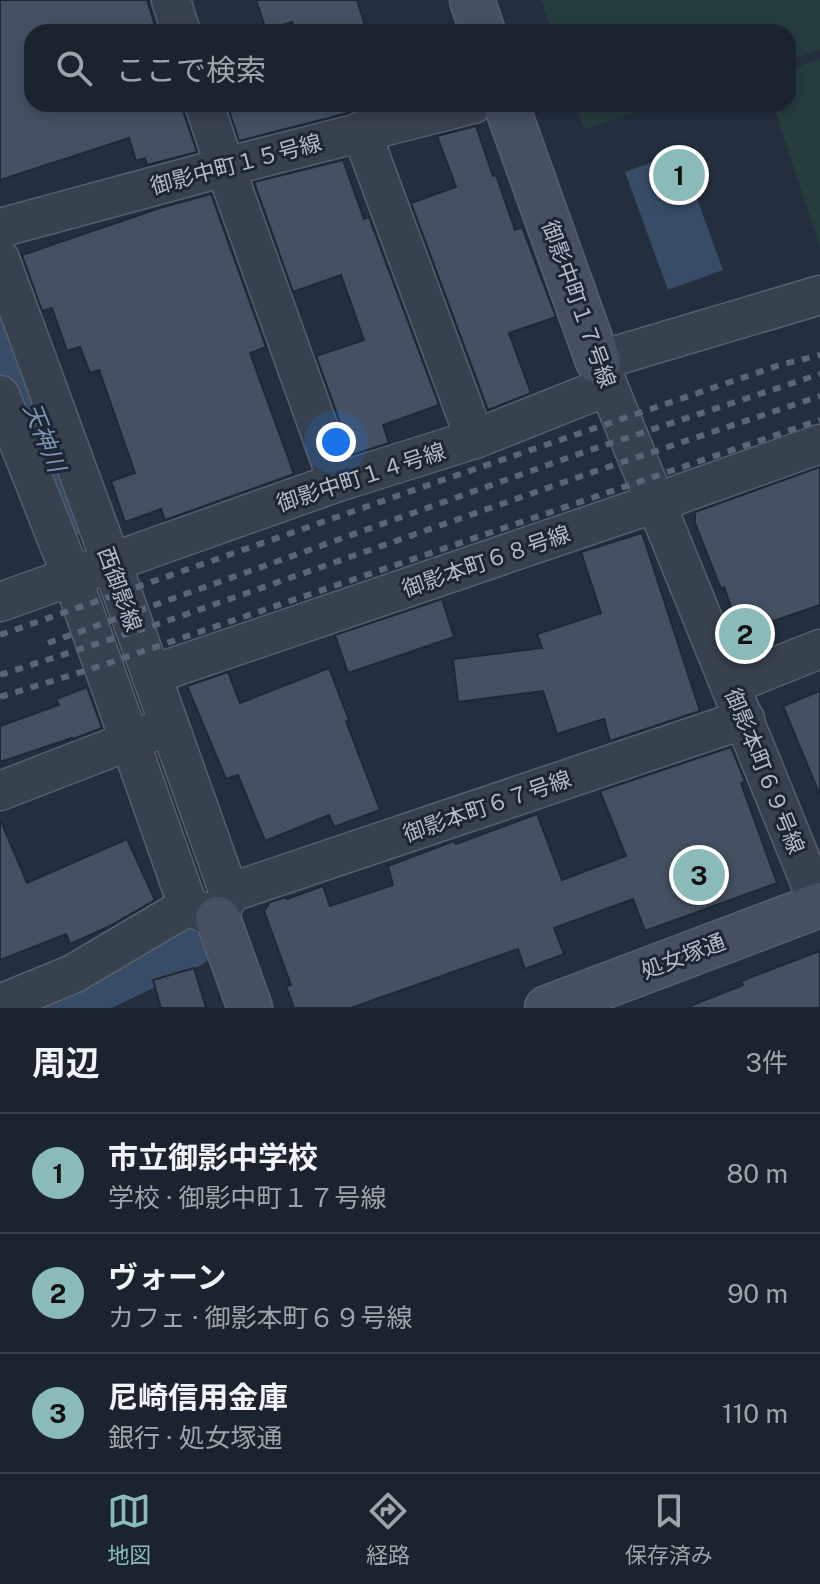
<!DOCTYPE html>
<html lang="ja">
<meta charset="utf-8">
<style>
body{margin:0;font-family:"Public Sans","Noto Sans JP",sans-serif;background:#242b36;color:#f1f3f6}
.you{position:absolute;left:336px;top:442px;width:28px;height:28px;margin:-20px;border:6px solid #fff;border-radius:50%;background:#1a73e8;box-shadow:0 0 0 12px #1a73e833}
.badge{display:grid;place-items:center;width:52px;height:52px;border-radius:50%;background:#8bbbb9;color:#111;font-size:26px;font-weight:700}
.pin{position:absolute;translate:-50% -50%;border:4px solid #fff;box-shadow:0 2px 8px #0006}
.list{margin:0;padding:0;list-style:none}
h2{display:flex;justify-content:space-between;align-items:center;height:104px;margin:0;padding:0 32px;font-size:34px}
h2 small{font-size:26px;font-weight:400;color:#a0a4aa}
.list li{display:grid;grid-template-columns:52px 1fr auto;gap:24px;align-items:center;box-sizing:border-box;height:120px;padding:0 32px;border-top:2px solid #39404a}
.list b{display:block;font-size:30px;white-space:nowrap}
.list p{margin:0;font-size:26px;white-space:nowrap;color:#a0a4aa}
.list em{font-size:26px;font-style:normal;color:#a0a4aa}
.icon{flex:none;width:44px;height:44px;fill:none;stroke:currentColor;stroke-width:2;stroke-linecap:round;stroke-linejoin:round}
.map{position:relative;flex:none;width:820px;height:1008px;overflow:hidden}
.search{position:absolute;background:#1b232e;box-shadow:0 4px 12px #0003;left:24px;right:24px;top:24px;height:88px;display:flex;align-items:center;gap:20px;box-sizing:border-box;padding:0 28px;border-radius:24px;color:#a0a4aa;font-size:30px}
.sheet{height:464px;background:#1b232e}
nav{display:flex;justify-content:space-around;align-items:center;box-sizing:border-box;height:112px;border-top:2px solid #39404a;background:#1b232e;font-size:22px;color:#a0a4aa}
nav a{display:grid;justify-items:center;gap:4px}
nav .on{color:#8bbbb9}
.map>svg:first-child{display:block}
.green{fill:#263c3f}
.water{fill:#394c67}
.lines{fill:none;stroke-linecap:round;stroke-linejoin:round}
.river{stroke:#394c67;stroke-width:62}
.building{fill:#455162;stroke:#1f2835;stroke-width:2}
.street-casing{stroke:#565f6c;stroke-width:41}
.secondary-casing{stroke:#565f6c;stroke-width:47}
.street{stroke:#38414e;stroke-width:38}
.secondary{stroke:#465061;stroke-width:44}
.rail{stroke:#5a6575;stroke-width:6;stroke-dasharray:8 8;stroke-linecap:butt}
.labels{text-anchor:middle;dominant-baseline:central;stroke-width:6;stroke-linejoin:round;paint-order:stroke}
.street-label{font-size:22px;fill:#b4bcc9;stroke:#1d2633}
.water-label{font-size:24px;font-style:italic;fill:#7c92b1;stroke:#1d2633}
</style>
<div class="map">
<svg width="820" height="1008" viewBox="0 0 820 1008">
<rect width="100%" height="100%" fill="#242f3e"/>
<!-- green -->
<g class="green">
<path d="M541 0H820V50L788 61V32H552Z"/>
<path d="M820 59V247L773 104H788V70Z"/>
<path d="M576 104H660L585 129Z"/>
</g>
<!-- water -->
<path class="water" d="M680 152 723 270 668 290 625 172Z"/>
<g class="lines">
<!-- river -->
<g class="river">
<path d="M0 325 73 504"/>
<path d="M40 1008 186 938"/>
</g>
</g>
<!-- building -->
<g class="building">
<path d="M0 0H147L157 32H32V104H183V111L197 152 147 165 145 158 136 161 129 138 0 180Z"/>
<path d="M256 0H357L367 32H295L292 22 266 30Z"/>
<path d="M227 104H383L239 141Z"/>
<path d="M476 126 493 176 496 175 515 230 522 227 556 317 509 333 531 393 488 410 411 203 456 187 437 136Z"/>
<path d="M343 160 364 219 369 217 439 405 383 425 389 443 352 455 316 356 364 340 341 275 293 292 254 182Z"/>
<path d="M211 194 266 347 250 353 294 474 165 520 161 509 125 522 111 481 135 473 99 370 90 373 80 347 67 351 52 308 42 311 22 255 160 208Z"/>
<path d="M820 467V605L773 621 776 629 743 640 724 587 721 589 695 523V512Z"/>
<path d="M642 533 700 711 610 741 604 719 557 734 543 691 458 702 453 659 542 648 537 634 601 613 581 552Z"/>
<path d="M442 599 454 637 348 673 335 635Z"/>
<path d="M329 668 349 720 346 721 380 810 334 827 329 815 265 841 238 775 226 779 187 686 228 672 240 703Z"/>
<path d="M87 687 102 728 73 739 72 738 0 762V726L59 705 56 699Z"/>
<path d="M820 691V792L819 793 783 706Z"/>
<path d="M731 747 745 781 741 783 777 883 645 931 633 899 554 928 564 954 525 969 518 949 351 1008H294L286 986 291 985 264 911 270 902 286 897 287 899 323 886 330 906 393 885 388 866 454 841 456 844 537 814 562 880 626 856 600 791Z"/>
<path d="M0 819 27 883 127 839 155 900 110 926 70 944 66 934 0 960Z"/>
<path d="M820 951V1008H690V1006L743 985 741 981Z"/>
<path d="M194 968 206 1008H161L153 980Z"/>
</g>
<g class="lines">
<!-- street casing -->
<g class="street-casing">
<g id="street">
<path d="M171 0 181 32"/>
<path d="M204 104 225 167 338 482"/>
<path d="M361 131 475 439"/>
<path d="M0 228 225 167 473 104"/>
<path d="M0 259 112 564 229 893 218 919 188 906 72 577 0 395"/>
<path d="M820 295 598 361 820 907"/>
<path d="M0 602 338 482 475 439 608 386"/>
<path d="M151 675 655 503 820 444"/>
<path d="M730 685 820 649"/>
<path d="M0 791 150 733"/>
<path d="M229 893 745 719"/>
<path d="M0 1004 73 974 188 906"/>
</g>
</g>
<!-- secondary casing -->
<g class="secondary-casing">
<g id="secondary">
<path d="M472 0 483 32"/>
<path d="M506 104 598 361"/>
<path d="M218 919 250 1008"/>
<path d="M547 1008 820 905"/>
</g>
</g>
<!-- street -->
<use href="#street" class="street"/>
<!-- secondary -->
<use href="#secondary" class="secondary"/>
<!-- rail -->
<g class="rail">
<path d="M0 635 434 483 780 365 820 355"/>
<path d="M48 643 587 451 820 374"/>
<path d="M0 675 161 623 596 471 820 396"/>
<path d="M0 697 91 669 820 420"/>
</g>
</g>
<g class="labels">
<!-- street labels -->
<g class="street-label">
<text transform="translate(236 164) rotate(-15)">御影中町１５号線</text>
<text transform="translate(579 304) rotate(70)">御影中町１７号線</text>
<text transform="translate(361 477) rotate(-18)">御影中町１４号線</text>
<text transform="translate(486 561) rotate(-19)">御影本町６８号線</text>
<text transform="translate(120 589) rotate(70)">西御影線</text>
<text transform="translate(765 771) rotate(68)">御影本町６９号線</text>
<text transform="translate(487 806) rotate(-19)">御影本町６７号線</text>
<text transform="translate(683 956) rotate(-21)">処女塚通</text>
</g>
<!-- water labels -->
<g class="water-label">
<text transform="translate(45 437) rotate(68)">天神川</text>
</g>
</g>
</svg>
<div class="you"></div>
<div class="pin badge" style="left:679px;top:175px">1</div>
<div class="pin badge" style="left:745px;top:634px">2</div>
<div class="pin badge" style="left:699px;top:875px">3</div>
<div class="search"><svg class="icon" aria-label="search" viewBox="0 0 24 24"><circle cx="10" cy="10" r="6"/><path d="M15 15l6 6"/></svg>ここで検索</div>
</div>
<section class="sheet">
<h2>周辺<small>3件</small></h2>
<ul class="list">
<li><span class="badge">1</span><div><b>市立御影中学校</b><p>学校 · 御影中町１７号線</p></div><em>80 m</em></li>
<li><span class="badge">2</span><div><b>ヴォーン</b><p>カフェ · 御影本町６９号線</p></div><em>90 m</em></li>
<li><span class="badge">3</span><div><b>尼崎信用金庫</b><p>銀行 · 処女塚通</p></div><em>110 m</em></li>
</ul>
</section>
<nav>
<a class="on"><svg class="icon" aria-label="map" viewBox="0 0 24 24"><path d="M3 6l6-2 6 2 6-2v14l-6 2-6-2-6 2zM9 4v14M15 6v14"/></svg>地図</a>
<a><svg class="icon" aria-label="directions" viewBox="0 0 24 24"><path d="M12 3l9 9-9 9-9-9zM9 14v-3h6M13 9l2 2-2 2"/></svg>経路</a>
<a><svg class="icon" aria-label="saved" viewBox="0 0 24 24"><path d="M7 4h10v16l-5-4-5 4z"/></svg>保存済み</a>
</nav>
